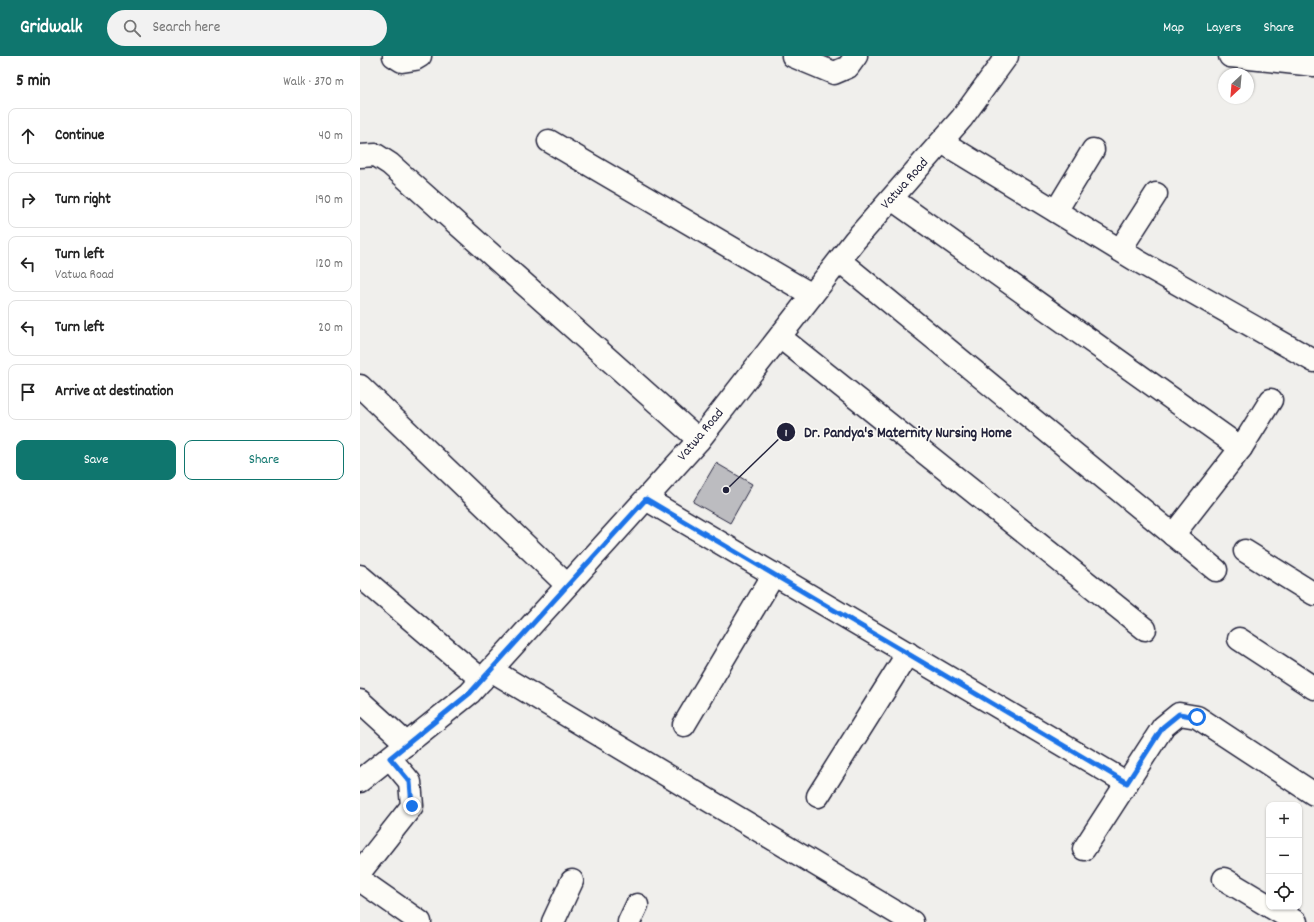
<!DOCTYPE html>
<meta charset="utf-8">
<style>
body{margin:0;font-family:Dekko,sans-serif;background:#f2f2f2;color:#222}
.controls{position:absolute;right:12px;bottom:12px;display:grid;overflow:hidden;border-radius:8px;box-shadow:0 1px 3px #0004}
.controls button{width:36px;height:36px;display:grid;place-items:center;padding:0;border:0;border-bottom:1px solid #e0e0e0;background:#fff;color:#222;font:20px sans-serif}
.compass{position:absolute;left:858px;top:12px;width:36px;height:36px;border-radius:50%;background:#fff;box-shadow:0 1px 3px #0004;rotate:206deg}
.stop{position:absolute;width:12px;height:12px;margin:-9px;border:3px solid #1a73e8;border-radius:50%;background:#fff}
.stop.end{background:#1a73e8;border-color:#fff;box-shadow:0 1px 4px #0008}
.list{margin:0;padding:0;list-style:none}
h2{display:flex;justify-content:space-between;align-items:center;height:52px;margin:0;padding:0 16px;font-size:17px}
h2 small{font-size:13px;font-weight:400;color:#767676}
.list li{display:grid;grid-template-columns:26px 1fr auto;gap:12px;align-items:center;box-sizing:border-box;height:56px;margin:0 8px 8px;padding:0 8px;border:1px solid #e0e0e0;border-radius:8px}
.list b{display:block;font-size:15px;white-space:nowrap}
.list p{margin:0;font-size:13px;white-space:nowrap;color:#767676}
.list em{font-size:13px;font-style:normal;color:#767676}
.actions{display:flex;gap:8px;padding:12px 16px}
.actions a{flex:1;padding:9px 0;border:1px solid #0f766e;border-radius:8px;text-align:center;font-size:14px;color:#0f766e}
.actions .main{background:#0f766e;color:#fff}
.icon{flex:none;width:22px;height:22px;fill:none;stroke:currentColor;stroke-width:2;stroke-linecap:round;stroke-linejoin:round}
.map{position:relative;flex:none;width:954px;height:866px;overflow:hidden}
header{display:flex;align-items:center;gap:24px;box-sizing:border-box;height:56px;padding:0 20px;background:#0f766e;color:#fff}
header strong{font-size:19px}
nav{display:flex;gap:22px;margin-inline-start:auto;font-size:14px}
.search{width:280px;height:36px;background:#f2f2f2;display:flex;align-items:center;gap:10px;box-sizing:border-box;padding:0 14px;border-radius:22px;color:#767676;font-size:15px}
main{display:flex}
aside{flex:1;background:#fff}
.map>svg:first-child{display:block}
.building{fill:#bcbcc0;stroke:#22223b}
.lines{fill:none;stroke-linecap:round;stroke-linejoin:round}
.minor-casing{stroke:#22223b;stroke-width:25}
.major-casing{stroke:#22223b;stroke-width:25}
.minor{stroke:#fdfcf7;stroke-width:22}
.major{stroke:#fdfcf7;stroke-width:22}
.route{stroke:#1a73e8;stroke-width:5}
.labels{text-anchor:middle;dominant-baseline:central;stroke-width:3;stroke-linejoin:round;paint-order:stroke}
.street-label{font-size:14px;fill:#22223b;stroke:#fdfcf7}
.leader{fill:none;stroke:#22223b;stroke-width:1.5}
.callout-dot{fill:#22223b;stroke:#fdfcf7;stroke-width:1.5}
.mark-label{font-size:12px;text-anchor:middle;font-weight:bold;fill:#fff}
.callout-label{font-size:15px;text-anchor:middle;font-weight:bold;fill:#22223b;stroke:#fdfcf7;stroke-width:3;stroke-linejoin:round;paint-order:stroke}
</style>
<header>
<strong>Gridwalk</strong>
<div class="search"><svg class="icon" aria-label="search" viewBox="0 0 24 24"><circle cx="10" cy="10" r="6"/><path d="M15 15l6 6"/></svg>Search here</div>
<nav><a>Map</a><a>Layers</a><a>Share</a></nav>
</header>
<main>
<aside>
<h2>5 min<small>Walk · 370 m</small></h2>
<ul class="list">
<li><svg class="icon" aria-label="ahead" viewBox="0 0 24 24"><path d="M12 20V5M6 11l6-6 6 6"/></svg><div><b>Continue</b></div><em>40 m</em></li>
<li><svg class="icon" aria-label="right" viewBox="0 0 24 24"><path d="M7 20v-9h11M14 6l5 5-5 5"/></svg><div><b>Turn right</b></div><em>190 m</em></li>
<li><svg class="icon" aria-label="left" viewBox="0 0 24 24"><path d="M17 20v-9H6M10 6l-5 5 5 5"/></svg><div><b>Turn left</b><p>Vatwa Road</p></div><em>120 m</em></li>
<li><svg class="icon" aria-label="left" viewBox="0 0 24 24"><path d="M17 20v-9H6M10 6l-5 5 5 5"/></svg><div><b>Turn left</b></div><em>20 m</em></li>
<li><svg class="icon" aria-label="arrive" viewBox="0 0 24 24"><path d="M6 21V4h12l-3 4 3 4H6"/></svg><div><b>Arrive at destination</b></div></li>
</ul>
<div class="actions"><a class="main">Save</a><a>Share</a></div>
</aside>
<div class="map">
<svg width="954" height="866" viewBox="0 0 954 866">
<rect width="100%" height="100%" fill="#f0efec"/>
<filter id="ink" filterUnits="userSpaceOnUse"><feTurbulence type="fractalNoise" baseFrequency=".025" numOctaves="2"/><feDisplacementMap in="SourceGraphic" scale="8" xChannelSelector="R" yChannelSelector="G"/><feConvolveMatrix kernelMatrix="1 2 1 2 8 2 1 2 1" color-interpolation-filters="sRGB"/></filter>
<g filter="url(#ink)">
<!-- building -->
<path class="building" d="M356 407 392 428 370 467 333 446Z"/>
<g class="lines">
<!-- minor casing -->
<g class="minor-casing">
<g id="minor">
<path d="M34 0 42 5 55 3 60 0"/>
<path d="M433 0 474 17 488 11 496 0"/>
<path d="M870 0 954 9"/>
<path d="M189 85 452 239"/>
<path d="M582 86 776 204 954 305"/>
<path d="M0 100 16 99 30 108 339 384"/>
<path d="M532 143 881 392"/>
<path d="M696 155 733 94"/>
<path d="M760 194 796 138"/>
<path d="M480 205 856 514"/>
<path d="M420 281 785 573"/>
<path d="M0 330 207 529"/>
<path d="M286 443 767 727"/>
<path d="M813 479 881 392 911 344"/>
<path d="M885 495 954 538"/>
<path d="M0 520 122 624"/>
<path d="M879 583 954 632"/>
<path d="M131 614 552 866"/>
<path d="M0 645 47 688"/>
<path d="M324 669 414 518"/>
<path d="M458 740 548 597"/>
<path d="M724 793 803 671 819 658 837 661 954 738"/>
<path d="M0 816 52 750 50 726 30 702"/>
<path d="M864 823 909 850"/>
<path d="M0 824 60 866"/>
<path d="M911 851 936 866"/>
<path d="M193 866 212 825"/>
<path d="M269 866 277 849"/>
</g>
</g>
<!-- major casing -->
<g class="major-casing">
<path id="major" d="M0 725 110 637 339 384 495 184 602 62 647 0"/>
</g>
<!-- minor -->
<use href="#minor" class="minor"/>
<!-- major -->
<use href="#major" class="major"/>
</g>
</g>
<g class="lines" filter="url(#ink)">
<!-- route -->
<path class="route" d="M52 750 50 726 30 702 110 637 286 443 767 727 803 671 819 658 837 661"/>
</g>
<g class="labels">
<!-- street labels -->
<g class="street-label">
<text transform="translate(545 128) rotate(-48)">Vatwa Road</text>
<text transform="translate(341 379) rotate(-50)">Vatwa Road</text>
</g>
</g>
<!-- callouts -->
<path class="leader" d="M366 434L426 376"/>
<g class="callout-dot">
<circle cx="366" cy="434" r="4"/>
<circle cx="426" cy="376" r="10"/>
</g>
<g class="mark-label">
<text x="426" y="380">1</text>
</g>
<g class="callout-label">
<text x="548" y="381">Dr. Pandya's Maternity Nursing Home</text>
</g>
</svg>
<div class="controls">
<button>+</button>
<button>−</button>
<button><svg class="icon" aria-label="locate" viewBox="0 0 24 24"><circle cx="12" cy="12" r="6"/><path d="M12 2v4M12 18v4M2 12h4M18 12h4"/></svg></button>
</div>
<svg class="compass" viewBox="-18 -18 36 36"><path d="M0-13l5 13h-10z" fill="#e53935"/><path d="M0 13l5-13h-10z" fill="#767676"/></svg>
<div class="stop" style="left:837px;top:661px"></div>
<div class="stop end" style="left:52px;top:750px"></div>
</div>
</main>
